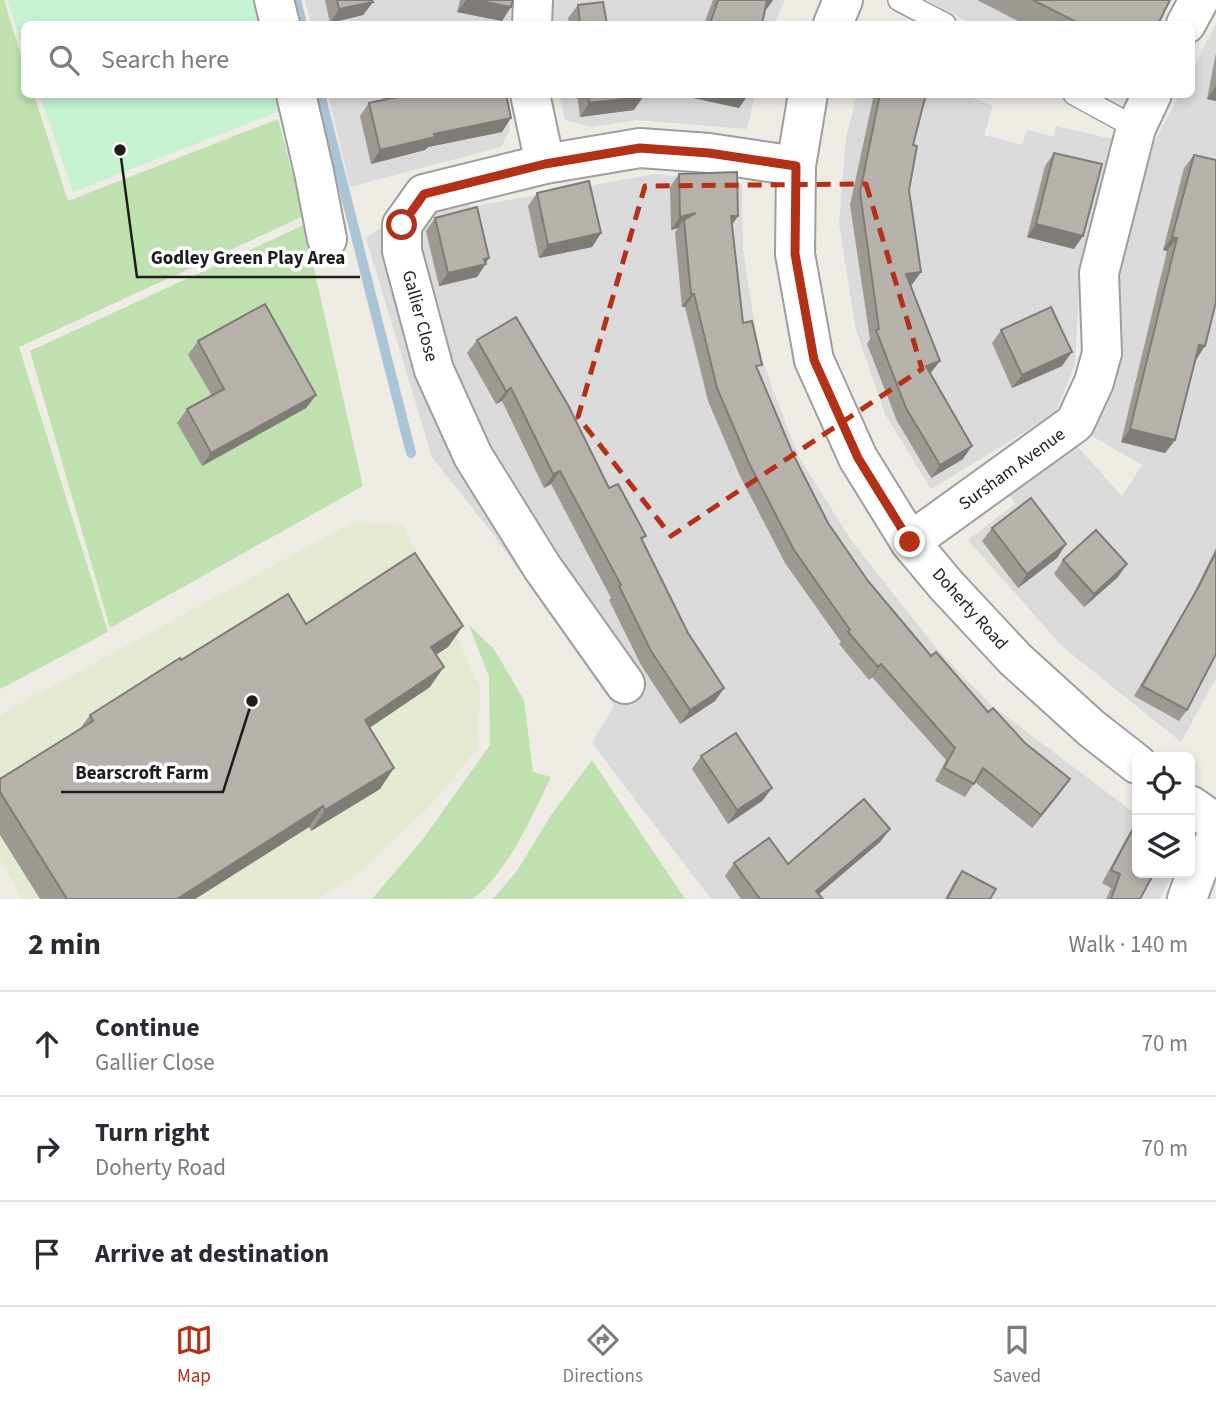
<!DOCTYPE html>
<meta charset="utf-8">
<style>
body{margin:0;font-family:"Source Sans 3",sans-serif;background:#f2f2f3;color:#2b2b33}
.controls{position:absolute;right:21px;bottom:21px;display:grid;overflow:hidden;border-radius:10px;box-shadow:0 4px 10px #0003}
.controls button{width:63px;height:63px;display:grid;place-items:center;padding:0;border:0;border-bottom:2px solid #e1e1e2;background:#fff;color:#2b2b33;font:35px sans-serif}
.stop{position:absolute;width:21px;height:21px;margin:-16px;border:5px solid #b33117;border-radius:50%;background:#fff}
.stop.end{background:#b33117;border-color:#fff;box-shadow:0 2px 7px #0008}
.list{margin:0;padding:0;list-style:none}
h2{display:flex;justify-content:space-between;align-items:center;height:91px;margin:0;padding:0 28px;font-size:30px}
h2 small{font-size:23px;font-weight:400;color:#7c7c81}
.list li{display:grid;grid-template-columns:46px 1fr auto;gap:21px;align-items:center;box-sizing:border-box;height:105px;padding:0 28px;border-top:2px solid #e1e1e2}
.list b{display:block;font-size:26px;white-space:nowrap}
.list p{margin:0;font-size:23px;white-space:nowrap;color:#7c7c81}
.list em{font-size:23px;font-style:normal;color:#7c7c81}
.icon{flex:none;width:38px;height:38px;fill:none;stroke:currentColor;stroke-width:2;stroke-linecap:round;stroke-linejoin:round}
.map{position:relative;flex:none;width:1216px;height:899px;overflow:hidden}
.search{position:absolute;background:#fff;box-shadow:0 4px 10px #0003;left:21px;right:21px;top:21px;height:77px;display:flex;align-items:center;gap:18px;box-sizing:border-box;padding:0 24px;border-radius:10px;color:#7c7c81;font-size:26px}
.sheet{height:406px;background:#fff}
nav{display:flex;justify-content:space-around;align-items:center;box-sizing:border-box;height:98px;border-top:2px solid #e1e1e2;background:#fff;font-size:19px;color:#7c7c81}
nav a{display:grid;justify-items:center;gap:4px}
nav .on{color:#b33117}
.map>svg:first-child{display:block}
.residential{fill:#dbdada}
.farmland{fill:#e3ead1}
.grass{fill:#bfe1af}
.park{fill:#c5f2d0}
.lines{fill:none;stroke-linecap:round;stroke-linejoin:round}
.stream{stroke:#a9c4d6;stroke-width:10}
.service-casing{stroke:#9e9e9e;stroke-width:24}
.minor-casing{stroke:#9e9e9e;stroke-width:42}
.service{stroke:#fff;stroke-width:21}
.minor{stroke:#fff;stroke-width:38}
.wall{fill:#9d9892}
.shaded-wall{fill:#7f7c77}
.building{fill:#b6b1aa;stroke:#7f7c77;stroke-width:2}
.route{stroke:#b33117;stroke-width:9}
.marked{fill:none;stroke:#b33117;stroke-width:5;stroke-dasharray:14 9;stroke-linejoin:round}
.labels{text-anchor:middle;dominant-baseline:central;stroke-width:7;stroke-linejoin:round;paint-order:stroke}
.street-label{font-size:18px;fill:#1d1d1d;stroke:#fff}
.leader{fill:none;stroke:#1d1d1d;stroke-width:2.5}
.callout-dot{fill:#1d1d1d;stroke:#fff;stroke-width:2.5}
.callout-label{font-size:19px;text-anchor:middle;font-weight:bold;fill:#1d1d1d;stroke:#fff;stroke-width:7;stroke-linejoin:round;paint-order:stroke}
</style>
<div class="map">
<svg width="1216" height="899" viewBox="0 0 1216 899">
<rect width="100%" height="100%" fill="#edebe4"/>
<!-- residential -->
<g class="residential">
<path d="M305 0H512L510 24H311Z"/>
<path d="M550 0H785L774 24H548Z"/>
<path d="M927 0H1142L1167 13 1161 24H972Z"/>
<path d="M1216 23V678L1181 742 1062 646 968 540 1015 504 1010 495 1075 444 1122 496 1142 465 1085 432 1107 401 1119 358 1116 270 1155 141 1179 95 1192 94V71Z"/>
<path d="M328 95H505L510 131 501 147 350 187Z"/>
<path d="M559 95H755L747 129 636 120 592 127 565 120Z"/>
<path d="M857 95H964L993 106 984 135 1022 145 1027 130 1054 137 1056 126 1112 139 1090 228 1079 290 1075 365 1055 414 931 489 885 414 856 330 839 224 846 137Z"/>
<path d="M460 171 470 207 655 174 742 184 743 249 757 341 772 388 799 457 853 543 938 650 991 705 1137 815V873H1172L1160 899H711L592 743 614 706 493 534 432 457 366 238Z"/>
</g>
<!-- farmland -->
<path class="farmland" d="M351 523 403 525 480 687 478 748 429 807 355 876 318 899H22L0 859V715Z"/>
<!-- grass -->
<g class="grass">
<path d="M0 0H4L24 65V94L34 95 68 201 278 119 304 216 19 347 108 632 0 689Z"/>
<path d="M304 225 363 486 110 628 30 351Z"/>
<path d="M469 625 494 649 524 700 533 772 551 777C530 820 510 868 473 899H372L423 839 490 745 489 677Z"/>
<path d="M592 760 685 899H493L517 871 551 815Z"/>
</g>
<!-- park -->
<g class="park">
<path d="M7 0H258L265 24H24V50Z"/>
<path d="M40 95H284L287 108 73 192Z"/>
</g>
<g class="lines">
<!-- stream -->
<g class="stream">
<path d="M296 0 302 24"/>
<path d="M320 94 411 453"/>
</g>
<!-- service casing -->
<g class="service-casing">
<g id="service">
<path d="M899 0 945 24"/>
<path d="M1074 94 1136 128"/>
</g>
</g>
<!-- minor casing -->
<g class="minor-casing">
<g id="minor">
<path d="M274 0 280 24"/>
<path d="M532 24 533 0"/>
<path d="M833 24 843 0"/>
<path d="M1186 24 1199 0"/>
<path d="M296 94 314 172 327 239"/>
<path d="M530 94 545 164"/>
<path d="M808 94 796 166 795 254 814 360 858 458 910 542 946 585 1015 659 1091 728 1137 764"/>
<path d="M910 542 1075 423 1094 382 1102 353 1099 273 1136 128 1152 94"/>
<path d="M625 684 542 567 473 456 434 370 402 251V225L424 194 545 164 640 148 709 153 796 166"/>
<path d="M1190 805 1216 823"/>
<path d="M1187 899 1197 871 1216 839"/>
</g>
</g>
<!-- service -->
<use href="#service" class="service"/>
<!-- minor -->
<use href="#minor" class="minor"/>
</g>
<!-- wall -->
<g class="wall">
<path d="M325 0H372L373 2 363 15 330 23Z"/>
<path d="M460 0H513L502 21 457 12Z"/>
<path d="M713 0H773L765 11 762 24H704Z"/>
<path d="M977 0H1170L1158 24H1024Z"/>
<path d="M578 5 607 24H569L568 18Z"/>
<path d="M1216 53V101L1207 99Z"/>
<path d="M577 94H643L634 110 580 117Z"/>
<path d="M874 94H926L913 145 909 190 921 272 910 286 930 374 963 459 931 478 897 421 867 344 870 339 850 205Z"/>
<path d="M369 103 502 132 428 147 425 150 371 164 360 116Z"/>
<path d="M1054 153 1074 249 1027 237 1045 166Z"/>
<path d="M1194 155 1196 360 1175 440 1165 453 1121 442 1167 251 1163 250 1184 168Z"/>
<path d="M679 174 738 216 732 224 743 323 758 371 793 454 828 523 868 581 931 656 988 712 1070 779 1032 828 975 782 965 797 935 781 946 760 872 677 869 680 839 644 841 642 785 563 740 476 708 401 685 307H682L675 233 678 228 671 230 670 187Z"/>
<path d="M537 193 601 233 592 247 539 258 528 206Z"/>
<path d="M435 218 486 263V264L477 277 439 286 426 231Z"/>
<path d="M1001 330 1062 366 1012 388 992 343Z"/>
<path d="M477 340 609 488 646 536 642 541 688 633 724 688 715 701 680 724 641 665 609 600 611 598 551 484 544 488 502 401 496 404 467 353Z"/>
<path d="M198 341 316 395 306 408 202 466 177 423 187 409 212 396 188 355Z"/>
<path d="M992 528 1066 544 1057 558 1018 588 982 541Z"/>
<path d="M1216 548V654L1187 710 1179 721 1134 696 1192 597Z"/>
<path d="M1063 560 1118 577 1084 607 1054 574Z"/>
<path d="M306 624 463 626 448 647 436 655 430 687 369 728 380 789 311 831 309 827 195 899H40L0 835V779L79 730 90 715Z"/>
<path d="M701 756 772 788 762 801 728 824 692 769Z"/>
<path d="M1136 823 1140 899H1106L1111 888 1102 883 1127 837Z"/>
<path d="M890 829 880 842 819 894 823 899H741L725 876 734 863 788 864Z"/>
<path d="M962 871 990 899H945L953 884Z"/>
</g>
<!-- shaded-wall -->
<g class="shaded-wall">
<path d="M466 0H475L511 7 502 21 457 12Z"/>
<path d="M765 0H773L765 11Z"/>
<path d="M373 2 363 15 330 23 339 9Z"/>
<path d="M1216 86V101L1207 99Z"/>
<path d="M690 94 748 95 739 108 688 97Z"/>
<path d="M643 97 634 110 580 117 589 103Z"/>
<path d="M511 118 502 132 428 147 425 150 371 164 380 150 434 134Z"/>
<path d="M696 213 684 220 678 228 671 230 680 217Z"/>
<path d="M731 216H738L729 229Z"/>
<path d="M1036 224 1083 236 1074 249 1027 237Z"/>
<path d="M601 233 592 247 539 258 548 245Z"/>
<path d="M1172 237 1177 238 1167 251 1163 250Z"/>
<path d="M489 258 477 277 439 286 448 273Z"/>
<path d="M921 272 911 286 896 288 906 274Z"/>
<path d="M691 294H694L685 307H682Z"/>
<path d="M1199 345 1205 346 1196 360 1190 358Z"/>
<path d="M1072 352 1062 366 1012 388 1022 375Z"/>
<path d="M940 361 930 374 926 366Z"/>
<path d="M511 388 502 401 496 404 506 391Z"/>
<path d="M316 395 306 408 202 466 211 453Z"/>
<path d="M1130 429 1175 440 1165 453 1121 442Z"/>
<path d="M972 446 963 459 931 478 940 465Z"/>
<path d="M560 471 551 484 544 488 553 474Z"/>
<path d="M1066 544 1057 558 1018 588 1027 574Z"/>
<path d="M1127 564 1118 577 1084 607 1094 594Z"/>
<path d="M463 626 448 647 417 667 431 647Z"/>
<path d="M881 664 872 677 869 680 878 667Z"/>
<path d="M444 667 430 687 350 741 365 720Z"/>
<path d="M724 688 715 701 680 724 690 710Z"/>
<path d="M394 768 380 789 311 831 325 810Z"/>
<path d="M1070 779 1061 792 1032 828 1041 815Z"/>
<path d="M772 788 762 801 728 824 737 810Z"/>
<path d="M323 806 309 827 195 899H177Z"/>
<path d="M890 829 880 842 813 899 816 891Z"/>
</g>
<!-- building -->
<g class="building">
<path d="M337 0H372L373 2 339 9Z"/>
<path d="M475 0H513L511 7Z"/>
<path d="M718 0H767L762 24H710Z"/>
<path d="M1033 0H1170L1158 24H1080Z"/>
<path d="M603 2 607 24H580L578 5Z"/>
<path d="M410 94H506L511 118 434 134 435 137 380 150 369 103Z"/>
<path d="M588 94H643V97L589 103Z"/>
<path d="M880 94H926L913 145 917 146 909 190 921 272 906 274 940 361 926 366 972 446 940 465 906 408 876 330 879 329 860 192Z"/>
<path d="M1054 153 1102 164 1083 236 1036 224Z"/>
<path d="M1194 155 1216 160V302L1205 346 1199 345 1175 440 1130 429 1177 238 1172 237Z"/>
<path d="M737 172 738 216H731L743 323 752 321 762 365 756 366 793 454 828 523 868 581 931 656 936 652 988 712 993 708 1025 743 1070 779 1041 815 983 768 974 784 944 768 955 748 881 664 878 667 848 632 850 630 794 550 749 463 717 388 694 294H691L684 220 696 213 680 217 679 174Z"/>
<path d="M589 181 601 233 548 245 537 193Z"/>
<path d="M477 207 489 258 484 259 486 264 448 273 435 218Z"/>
<path d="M265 304 316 395 211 453 187 409 224 389 198 341Z"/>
<path d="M1051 307 1072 352 1022 375 1001 330Z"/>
<path d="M516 317 568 405 609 488 618 484 646 536 641 538 688 633 724 688 690 710 651 651 619 586 621 585 560 471 553 474 511 388 506 391 477 340Z"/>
<path d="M1031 498 1066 544 1027 574 992 528Z"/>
<path d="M1096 530 1127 564 1094 594 1063 560Z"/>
<path d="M1216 552V654L1187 710 1142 686 1199 586Z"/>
<path d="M415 553 463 626 431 647 444 667 365 720 394 768 325 810 323 806 177 899H67L0 792V779L93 721 90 715 180 658 181 660 288 594 306 624Z"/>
<path d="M736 733 772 788 737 810 701 756Z"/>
<path d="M864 799 890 829 816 891 823 899H760L734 863 769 838 788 864Z"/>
<path d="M1136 823 1137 873H1154L1140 899H1111L1120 874 1111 870Z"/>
<path d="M962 871 996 889 990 899H947Z"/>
</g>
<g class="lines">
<!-- route -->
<path class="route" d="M402 225 424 194 545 164 640 148 709 153 796 166 795 254 814 360 858 458 910 542"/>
</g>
<!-- marked area -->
<path class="marked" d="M866 184 922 369 671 536 578 417 645 186Z"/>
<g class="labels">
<!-- street labels -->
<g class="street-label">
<text transform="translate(420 316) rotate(75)">Gallier Close</text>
<text transform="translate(1012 469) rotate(-36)">Sursham Avenue</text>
<text transform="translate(970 609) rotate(48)">Doherty Road</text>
</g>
</g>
<!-- callouts -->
<path class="leader" d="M120 150L137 277H360M252 701L223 792H61"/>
<g class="callout-dot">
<circle cx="120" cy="150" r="7"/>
<circle cx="252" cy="701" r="7"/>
</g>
<g class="callout-label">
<text x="248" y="264">Godley Green Play Area</text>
<text x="142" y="779">Bearscroft Farm</text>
</g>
</svg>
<div class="controls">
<button><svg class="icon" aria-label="locate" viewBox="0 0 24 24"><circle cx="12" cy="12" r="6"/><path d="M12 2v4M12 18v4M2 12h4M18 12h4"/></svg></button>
<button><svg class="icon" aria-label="layers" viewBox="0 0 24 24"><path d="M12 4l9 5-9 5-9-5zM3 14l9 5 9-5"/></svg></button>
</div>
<div class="stop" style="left:402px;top:225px"></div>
<div class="stop end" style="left:910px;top:542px"></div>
<div class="search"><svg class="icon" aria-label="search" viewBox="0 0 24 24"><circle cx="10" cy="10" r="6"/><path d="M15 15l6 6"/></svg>Search here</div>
</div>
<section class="sheet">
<h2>2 min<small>Walk · 140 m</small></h2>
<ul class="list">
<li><svg class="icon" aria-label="ahead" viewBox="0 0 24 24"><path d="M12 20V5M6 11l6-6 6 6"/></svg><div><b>Continue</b><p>Gallier Close</p></div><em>70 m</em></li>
<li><svg class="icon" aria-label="right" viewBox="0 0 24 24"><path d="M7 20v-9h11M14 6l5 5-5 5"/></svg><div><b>Turn right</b><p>Doherty Road</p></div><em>70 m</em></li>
<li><svg class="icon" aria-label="arrive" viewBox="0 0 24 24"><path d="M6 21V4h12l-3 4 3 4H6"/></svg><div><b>Arrive at destination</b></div></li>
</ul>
</section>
<nav>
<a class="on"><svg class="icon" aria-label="map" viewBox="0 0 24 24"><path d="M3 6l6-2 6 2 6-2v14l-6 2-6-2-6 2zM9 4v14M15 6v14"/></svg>Map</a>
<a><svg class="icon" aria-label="directions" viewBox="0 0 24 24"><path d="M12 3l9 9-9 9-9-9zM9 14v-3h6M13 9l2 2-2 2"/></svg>Directions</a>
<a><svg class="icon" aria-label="saved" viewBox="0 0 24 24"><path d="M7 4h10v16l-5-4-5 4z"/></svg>Saved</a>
</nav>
